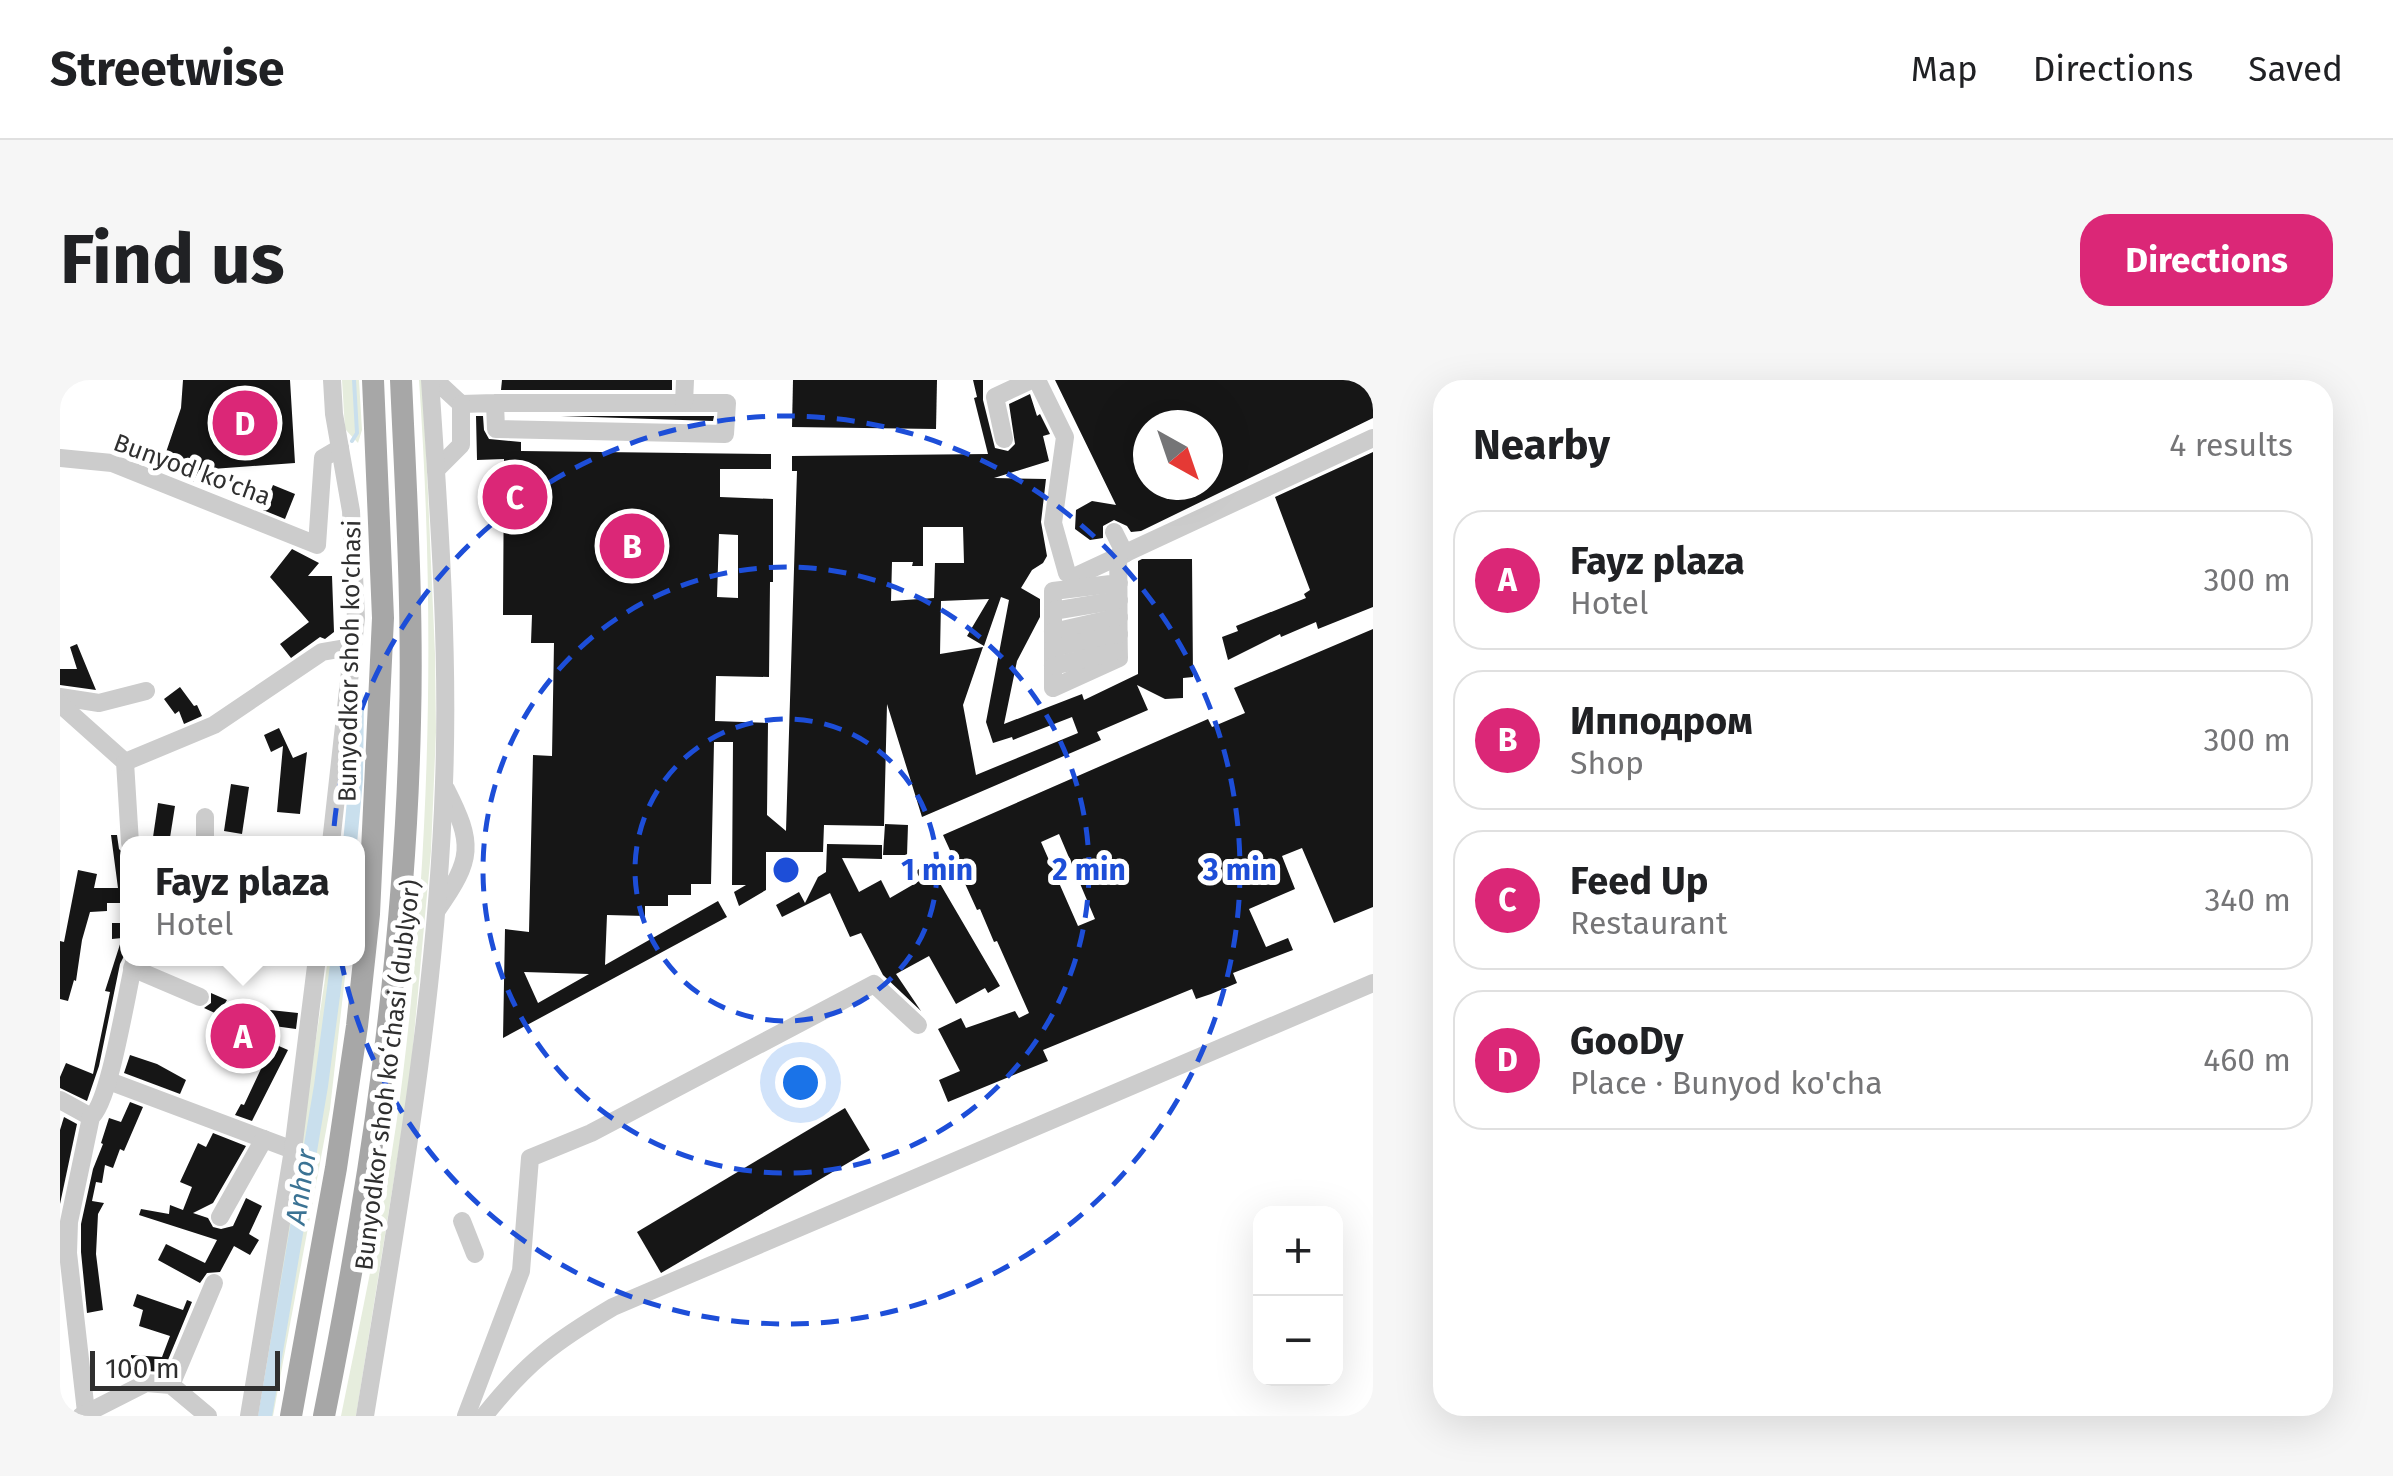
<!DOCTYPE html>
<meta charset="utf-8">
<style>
body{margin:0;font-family:"Fira Sans",sans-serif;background:#f6f6f6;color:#202124}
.controls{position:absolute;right:30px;bottom:30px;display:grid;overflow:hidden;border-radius:20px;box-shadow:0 10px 40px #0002}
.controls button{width:90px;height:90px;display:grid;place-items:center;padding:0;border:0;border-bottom:2px solid #e0e0e0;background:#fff;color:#202124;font:50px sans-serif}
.compass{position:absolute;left:1073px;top:30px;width:90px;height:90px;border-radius:50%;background:#fff;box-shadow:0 10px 40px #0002;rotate:140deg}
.scale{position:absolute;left:30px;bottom:25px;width:190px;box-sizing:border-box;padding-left:10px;border:5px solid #2f2f2f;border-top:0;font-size:28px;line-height:35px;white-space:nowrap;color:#2f2f2f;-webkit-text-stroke:8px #fff;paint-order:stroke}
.you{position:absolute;left:740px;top:702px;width:35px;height:35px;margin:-25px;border:8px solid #fff;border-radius:50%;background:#1a73e8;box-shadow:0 0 0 15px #1a73e833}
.badge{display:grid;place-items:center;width:65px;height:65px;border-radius:50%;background:#db2777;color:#fff;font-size:32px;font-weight:700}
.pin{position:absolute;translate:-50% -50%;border:5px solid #fff;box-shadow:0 2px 10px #0006}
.popup{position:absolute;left:60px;top:456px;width:245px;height:130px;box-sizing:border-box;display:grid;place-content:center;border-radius:20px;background:#fff;filter:drop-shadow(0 2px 8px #0005);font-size:32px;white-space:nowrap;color:#757577}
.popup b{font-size:38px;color:#202124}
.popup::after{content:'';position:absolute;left:50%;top:100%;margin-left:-20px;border:20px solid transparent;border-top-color:#fff}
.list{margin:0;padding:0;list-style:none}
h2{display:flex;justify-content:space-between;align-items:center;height:130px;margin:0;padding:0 40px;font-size:42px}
h2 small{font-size:32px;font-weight:400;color:#757577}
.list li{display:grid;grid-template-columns:65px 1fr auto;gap:30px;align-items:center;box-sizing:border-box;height:140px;margin:0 20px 20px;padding:0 20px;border:2px solid #e0e0e0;border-radius:30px}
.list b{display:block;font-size:38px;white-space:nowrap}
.list p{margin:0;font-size:32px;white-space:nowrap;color:#757577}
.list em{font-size:32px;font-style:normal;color:#757577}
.map{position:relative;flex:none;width:1313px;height:1036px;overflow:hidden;border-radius:30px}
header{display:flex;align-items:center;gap:60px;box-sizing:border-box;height:140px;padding:0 50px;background:#fff;border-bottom:2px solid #e0e0e0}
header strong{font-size:48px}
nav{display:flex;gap:55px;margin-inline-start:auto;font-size:35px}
.intro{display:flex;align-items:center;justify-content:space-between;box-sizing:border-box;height:240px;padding:0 60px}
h1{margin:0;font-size:70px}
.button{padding:25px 45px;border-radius:30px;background:#db2777;color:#fff;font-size:35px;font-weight:700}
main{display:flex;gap:60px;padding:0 60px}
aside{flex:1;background:#fff;border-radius:30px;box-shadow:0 10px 40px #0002}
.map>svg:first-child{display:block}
.green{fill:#e6eddd}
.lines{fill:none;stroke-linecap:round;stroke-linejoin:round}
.stream{stroke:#c9dfed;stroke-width:4}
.canal{stroke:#c9dfed;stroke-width:14}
.building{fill:#161616;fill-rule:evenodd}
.minor{stroke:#ccc;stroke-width:18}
.major{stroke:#a7a7a7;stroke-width:22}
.ring{fill:none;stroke:#1d4ed8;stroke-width:5;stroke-dasharray:18 12}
.labels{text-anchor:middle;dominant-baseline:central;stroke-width:10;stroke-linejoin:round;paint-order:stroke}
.street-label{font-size:25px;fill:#2f2f2f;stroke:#fff}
.water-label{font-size:28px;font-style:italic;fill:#3b7394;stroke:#fff}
.centre{fill:#1d4ed8;stroke:#fff;stroke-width:5}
.ring-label{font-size:30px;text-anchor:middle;font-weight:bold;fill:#1d4ed8;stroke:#fff;stroke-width:10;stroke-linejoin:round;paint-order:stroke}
</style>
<header>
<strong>Streetwise</strong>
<nav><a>Map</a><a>Directions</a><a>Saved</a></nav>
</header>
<div class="intro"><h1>Find us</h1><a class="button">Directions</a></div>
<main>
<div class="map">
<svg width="1313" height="1036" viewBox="0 0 1313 1036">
<rect width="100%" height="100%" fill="#fff"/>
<!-- green -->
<g class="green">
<path d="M282 0H299L302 50 298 63 285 49Z"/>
<path d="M359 0H363L375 274 376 352 371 471 350 699 296 1036H281C304 922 329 809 343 694 371 464 375 231 359 0Z"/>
<path d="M268 579H287L270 729 213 1036H199Z"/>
</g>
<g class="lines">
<!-- stream -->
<path class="stream" d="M292 61 297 53 294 0"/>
<!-- canal -->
<g class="canal">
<path d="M290 463 296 399 297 319"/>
<path d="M205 1036 261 706 278 578"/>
</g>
</g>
<!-- building -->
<g class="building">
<path d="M123 0H230L235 83 139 90 133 102 101 87 121 28Z"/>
<path d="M442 0H612V10H441Z"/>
<path d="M733 0H877L876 49 732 47Z"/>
<path d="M913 0H923V20L935 68 948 71 955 64 949 24 970 14 977 36 980 34 990 54 983 56 989 81 934 98 986 99 981 142 987 176 983 183 972 190 961 208 980 219V237L957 281 944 344 1022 314 1024 320 1078 294V181L1082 179H1132L1133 297 1123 298V318L1105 319 1077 305 1088 330 1037 352 1041 360 862 437 827 324 824 446 764 445 763 472H706V510L679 526 674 512 686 505H672L673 362H654L651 504H631V515H608V526H585V536L547 535 545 585 658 521 667 537 443 658 445 549 469 552 473 375 492 376 494 263H471L472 235H443L444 79 417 80 416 36H423L424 50 429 59 461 62V71L711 74V89H660V117L713 119V202H710L709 297 656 296 655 341 708 343 707 435 726 451 737 91H732V76L928 74 914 18 917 17ZM863 147H903L904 183H875L874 218 831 221 832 182H853L852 186H863ZM659 154 678 155V218L657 217ZM941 217 949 220 926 342 933 363 952 357 953 360 1012 337 1018 353 916 395 903 325 923 267 880 274 881 221 929 219 907 256 924 266ZM464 592 529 594 478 623Z"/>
<path d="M995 0H1313V38L1081 151 1071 152 1067 146 1054 140 1043 146V158L1030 160 1015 149 1016 130 1032 121 1056 125ZM1088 45H1148V105H1088Z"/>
<path d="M501 36H654L653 41Z"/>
<path d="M1313 72V227L1258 249 1256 242 1221 257 1220 254 1168 280 1162 257 1178 251 1176 246 1246 218 1244 214 1250 210 1215 117Z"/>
<path d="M213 105 235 114 225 139 203 130Z"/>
<path d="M232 169 259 183 248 196H272L274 252 265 259 260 257 231 278 220 264 249 242 210 197Z"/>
<path d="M1313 249V527L1274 543 1242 468 1222 476 1235 509 1189 529 1206 567 1228 558 1233 570 1173 593 1177 603 1151 614 1136 619 1132 609 983 670 988 681 888 722 879 700 900 691 878 649 901 638 906 648 955 631 959 638 969 633 937 561 934 562 920 529 917 530 902 497 897 499 889 481 894 479 883 455 1148 339 1152 347 1185 333 1174 308ZM999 454 1035 539 1018 546 981 462Z"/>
<path d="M17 264 31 298 36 310 0 305V289H17L10 267Z"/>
<path d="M120 307 134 326 137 325 142 336 124 344 119 331 115 334 104 319Z"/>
<path d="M219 348 233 378 247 372 240 434 217 432 223 366 211 372 204 355Z"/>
<path d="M171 404 189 407 182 454 164 451Z"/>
<path d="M98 423 115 426 109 464H92Z"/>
<path d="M825 444 848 445 847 475H823Z"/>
<path d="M51 455H57L59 469 64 474 68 523H47V531L30 532 22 560 16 601 14 600 8 621 0 619V561L4 562 18 490 37 494 34 508H58Z"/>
<path d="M767 464 822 465V479L782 478 799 512 821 500 830 518 861 500 856 491 868 483 940 606 928 613 925 608 896 624 869 576 836 594 861 631 823 595 801 553 790 557 770 513 722 537 716 525 739 512 745 523 758 497 766 492Z"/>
<path d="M52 543H68V568L60 584 39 686 27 721 0 708V697L6 683 33 694 50 612 45 611 62 558 52 559Z"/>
<path d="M151 613 167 620 164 625 238 633 236 649 170 640 144 628 151 623Z"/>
<path d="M173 646 228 670 192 741 175 735 181 724 184 725 208 674 170 660Z"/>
<path d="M70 675 97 684 126 700 120 714 64 693Z"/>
<path d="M70 722 83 727 64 771 60 769 53 788 45 785 42 803 36 802 32 821 44 823 38 834 36 874 43 930 27 933 21 872V844L33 789 43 764 41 763 49 738 61 742Z"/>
<path d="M785 728 810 770 601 893 577 852Z"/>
<path d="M4 737 17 744 0 824V750Z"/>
<path d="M153 753 186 766 153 823 133 833 148 838 153 847 161 849 173 846 186 818 202 826 189 854 199 860 190 875 174 866 160 892 147 893 140 903 98 880 106 864 145 883 157 860 79 835 81 829 109 834 110 825 123 830 132 807 120 802 138 763 146 767Z"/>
<path d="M77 914 123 930 127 920 132 922 103 992 70 990 71 975 102 977 110 956 79 946 83 930 73 926Z"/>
</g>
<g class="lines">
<!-- minor -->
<g class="minor">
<path d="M375 0 401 24 435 23H667L665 54 436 49 435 23"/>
<path d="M977 0 1005 57 993 143 1007 193 1014 197 1313 58"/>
<path d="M624 23 625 0"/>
<path d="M944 59 935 17 971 0"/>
<path d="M0 78 52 83 257 165 263 78 280 68"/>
<path d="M376 90 401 65V24"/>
<path d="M1054 152 1065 174"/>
<path d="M1058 177C1059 211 1058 245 1059 278L993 308V211L1059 203"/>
<path d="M993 231 1059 220"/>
<path d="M993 252 1059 237"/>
<path d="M993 268 1059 254"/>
<path d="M993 286 1054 272"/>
<path d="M0 317 39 323 86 311"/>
<path d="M0 324 65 382 70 463"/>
<path d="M65 382 154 345 262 272 291 267"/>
<path d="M145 437V463"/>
<path d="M271 463 296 238 291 131 274 34 272 0"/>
<path d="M377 530C413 479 414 464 386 409"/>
<path d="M72 588 140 617"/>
<path d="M49 701 233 770"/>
<path d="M0 720 31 737"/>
<path d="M160 837 204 759"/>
<path d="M402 841 415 874"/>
<path d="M111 1005 154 903"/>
<path d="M26 1032 8 873 9 842 31 737C50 723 67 609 75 578"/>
<path d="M21 1036 86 1003 111 1005 148 1036"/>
<path d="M189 1036 233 770 257 578"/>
<path d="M305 1036C339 826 377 616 384 403 389 269 379 134 370 0"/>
<path d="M406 1036 461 891 470 778 531 753 814 604 858 645"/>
<path d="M424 1036C467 982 494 962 553 927L1313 603"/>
</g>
<!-- major -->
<g class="major">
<path d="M231 1036 276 788 297 646 309 534 323 238 313 0"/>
<path d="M264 1036C310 807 345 576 350 342 353 228 346 114 341 0"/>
</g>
</g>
<!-- distance rings -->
<g class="ring">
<circle cx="726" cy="490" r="151"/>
<circle cx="726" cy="490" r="303"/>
<circle cx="726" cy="490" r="454"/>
</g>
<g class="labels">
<!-- street labels -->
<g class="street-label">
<text transform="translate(132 90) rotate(20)">Bunyod ko'cha</text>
<text transform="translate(290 281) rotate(-89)">Bunyodkor shoh ko'chasi</text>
<text transform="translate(328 695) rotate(-83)">Bunyodkor shoh koʻchasi (dublyor)</text>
</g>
<!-- water labels -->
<g class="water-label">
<text transform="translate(241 807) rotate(-81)">Anhor</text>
</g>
</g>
<circle cx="726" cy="490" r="15" class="centre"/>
<g class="ring-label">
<text x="877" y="500">1 min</text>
<text x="1029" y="500">2 min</text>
<text x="1180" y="500">3 min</text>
</g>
</svg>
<div class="controls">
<button>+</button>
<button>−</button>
</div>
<svg class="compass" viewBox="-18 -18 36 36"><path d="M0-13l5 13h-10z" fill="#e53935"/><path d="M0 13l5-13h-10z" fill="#757577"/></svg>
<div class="scale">100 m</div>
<div class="you"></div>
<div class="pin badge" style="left:183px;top:656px">A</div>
<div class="popup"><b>Fayz plaza</b>Hotel</div>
<div class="pin badge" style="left:572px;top:166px">B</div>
<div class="pin badge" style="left:455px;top:117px">C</div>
<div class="pin badge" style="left:185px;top:43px">D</div>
</div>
<aside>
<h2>Nearby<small>4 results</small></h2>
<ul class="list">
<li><span class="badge">A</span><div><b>Fayz plaza</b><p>Hotel</p></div><em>300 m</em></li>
<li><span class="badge">B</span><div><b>Ипподром</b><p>Shop</p></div><em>300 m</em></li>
<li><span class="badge">C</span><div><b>Feed Up</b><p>Restaurant</p></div><em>340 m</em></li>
<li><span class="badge">D</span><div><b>GooDy</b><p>Place · Bunyod ko'cha</p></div><em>460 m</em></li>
</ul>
</aside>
</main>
